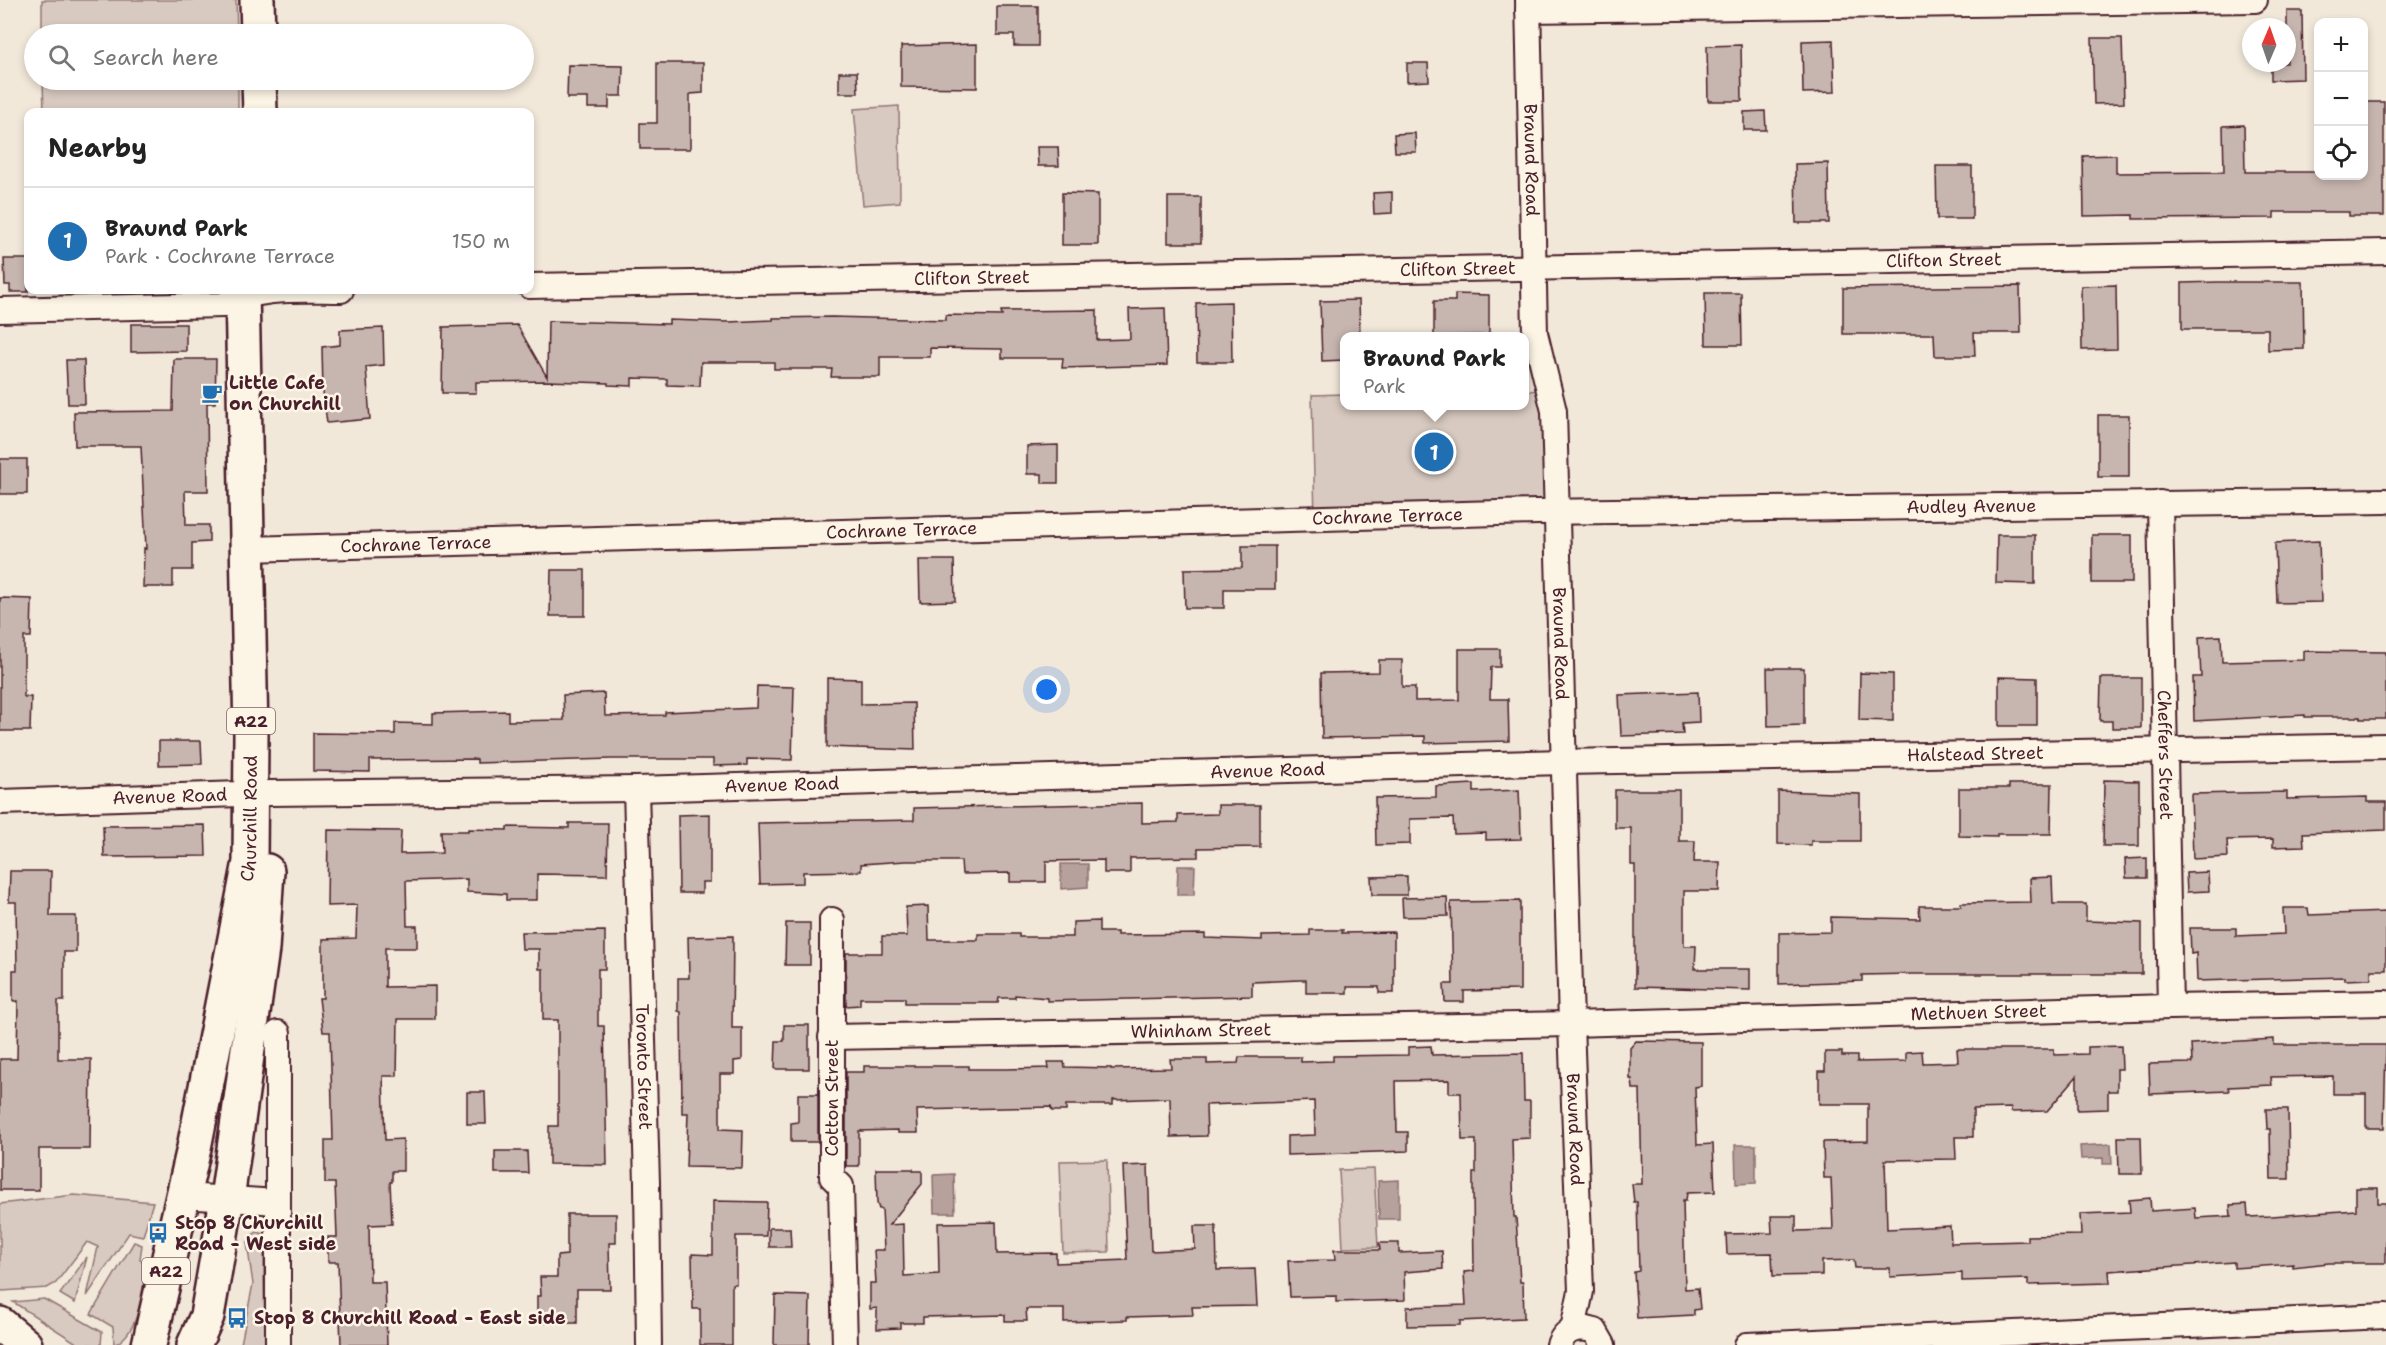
<!DOCTYPE html>
<meta charset="utf-8">
<style>
body{margin:0;font-family:"Shantell Sans",sans-serif;background:#f2f2f2;color:#222}
.controls{position:absolute;right:18px;top:18px;display:grid;overflow:hidden;border-radius:12px;box-shadow:0 3px 9px #0003}
.controls button{width:54px;height:54px;display:grid;place-items:center;padding:0;border:0;border-bottom:2px solid #e0e0e0;background:#fff;color:#222;font:30px sans-serif}
.compass{position:absolute;left:2242px;top:18px;width:54px;height:54px;border-radius:50%;background:#fff;box-shadow:0 3px 9px #0003;rotate:2deg}
.you{position:absolute;left:1047px;top:690px;width:21px;height:21px;margin:-15px;border:4px solid #fff;border-radius:50%;background:#1a73e8;box-shadow:0 0 0 9px #1a73e833}
.badge{display:grid;place-items:center;width:39px;height:39px;border-radius:50%;background:#1f6fb2;color:#fff;font-size:20px;font-weight:700}
.pin{position:absolute;translate:-50% -50%;border:3px solid #fff;box-shadow:0 2px 6px #0006}
.popup{position:absolute;left:1340px;top:332px;width:189px;height:78px;box-sizing:border-box;display:grid;place-content:center;border-radius:12px;background:#fff;filter:drop-shadow(0 2px 4px #0005);font-size:20px;white-space:nowrap;color:#767676}
.popup b{font-size:22px;color:#222}
.popup::after{content:'';position:absolute;left:50%;top:100%;margin-left:-12px;border:12px solid transparent;border-top-color:#fff}
.list{margin:0;padding:0;list-style:none}
h2{display:flex;justify-content:space-between;align-items:center;height:78px;margin:0;padding:0 24px;font-size:26px}
h2 small{font-size:20px;font-weight:400;color:#767676}
.list li{display:grid;grid-template-columns:39px 1fr auto;gap:18px;align-items:center;box-sizing:border-box;height:108px;padding:0 24px;border-top:2px solid #e0e0e0}
.list b{display:block;font-size:22px;white-space:nowrap}
.list p{margin:0;font-size:20px;white-space:nowrap;color:#767676}
.list em{font-size:20px;font-style:normal;color:#767676}
.icon{flex:none;width:33px;height:33px;fill:none;stroke:currentColor;stroke-width:2;stroke-linecap:round;stroke-linejoin:round}
.map{position:relative;flex:none;width:2386px;height:1345px;overflow:hidden}
.search{position:absolute;background:#fff;box-shadow:0 3px 9px #0003;left:24px;top:24px;width:510px;height:66px;display:flex;align-items:center;gap:15px;box-sizing:border-box;padding:0 21px;border-radius:33px;color:#767676;font-size:22px}
.panel{position:absolute;background:#fff;box-shadow:0 3px 9px #0003;left:24px;top:108px;width:510px;height:186px;border-radius:12px}
.map>svg:first-child{display:block}
.green{fill:#d8cac0;stroke:#917476;stroke-width:1.5}
.water{fill:#b6a19c;stroke:#8b6d6f;stroke-width:1.5}
.building{fill:#c7b6af;stroke:#4a1f2b;stroke-width:1.5}
.lines{fill:none;stroke-linecap:round;stroke-linejoin:round}
.street-casing{stroke:#4a1f2b;stroke-width:28}
.secondary-casing{stroke:#4a1f2b;stroke-width:38}
.primary-casing{stroke:#4a1f2b;stroke-width:38}
.street{stroke:#fcf5e5;stroke-width:24}
.secondary{stroke:#fcf5e5;stroke-width:33}
.primary{stroke:#fcf5e5;stroke-width:33}
.labels{text-anchor:middle;dominant-baseline:central;stroke-width:5;stroke-linejoin:round;paint-order:stroke}
.shield{fill:#fcf5e5;stroke:#7f5f63;stroke-width:1.5}
.shield-label{font-size:16px;font-weight:bold;fill:#4a1f2b}
.street-label{font-size:18px;fill:#4a1f2b;stroke:#fcf5e5}
.poi-label{font-size:18px;font-weight:bold;fill:#4a1f2b;stroke:#fcf5e5;text-anchor:start}
</style>
<div class="map">
<svg width="2386" height="1345" viewBox="0 0 2386 1345">
<rect width="100%" height="100%" fill="#f1e8da"/>
<filter id="ink" filterUnits="userSpaceOnUse"><feTurbulence type="fractalNoise" baseFrequency=".0167" numOctaves="2"/><feDisplacementMap in="SourceGraphic" scale="12" xChannelSelector="R" yChannelSelector="G"/><feConvolveMatrix kernelMatrix="1 2 1 2 8 2 1 2 1" color-interpolation-filters="sRGB"/></filter>
<g filter="url(#ink)">
<!-- green -->
<g class="green">
<path d="M42 0H236L237 34H42Z"/>
<path d="M43 80H238V112H44Z"/>
<path d="M899 106 900 202 863 205 854 109Z"/>
<path d="M1549 390 1556 512 1315 519 1312 395 1344 394V406H1524V391Z"/>
<path d="M1107 1160 1109 1252 1063 1253 1060 1161Z"/>
<path d="M1374 1169 1378 1247 1343 1248 1339 1170Z"/>
<path d="M74 1195 153 1202 143 1236 129 1233 87 1296 98 1247 87 1242 56 1283 47 1288 2 1291 0 1289V1204Z"/>
<path d="M257 1232 268 1235 271 1239 264 1251V1279L265 1335 272 1345H237L241 1344 253 1284 247 1243 252 1235Z"/>
<path d="M134 1242 142 1245 140 1259 146 1267C142 1292 140 1333 114 1345L113 1327 91 1314Z"/>
<path d="M87 1257 75 1303 60 1294Z"/>
<path d="M44 1299 102 1332 101 1345 78 1344 13 1302Z"/>
</g>
<!-- water -->
<g class="water">
<path d="M1061 864H1088V887L1061 889Z"/>
<path d="M1178 866H1195L1194 895H1177Z"/>
<path d="M2111 1144 2112 1164H2103V1158L2081 1159 2080 1146Z"/>
<path d="M1735 1145H1756V1183L1736 1184Z"/>
<path d="M954 1174 955 1213H934L933 1175Z"/>
<path d="M1399 1180V1219H1379L1378 1181Z"/>
</g>
<!-- building -->
<g class="building">
<path d="M997 6H1038V46H1014V35H997Z"/>
<path d="M2287 11H2302L2303 79 2271 80V63H2287Z"/>
<path d="M2092 38H2122L2124 103 2094 104Z"/>
<path d="M1833 40 1835 92 1803 93 1802 41Z"/>
<path d="M977 44V88L901 87V46Z"/>
<path d="M1741 45 1742 101H1708L1707 46Z"/>
<path d="M657 63H703V93L690 94V149H640V123H657Z"/>
<path d="M1407 63H1428L1429 81 1407 82Z"/>
<path d="M568 65 623 66 622 96H609V108H588V98H567Z"/>
<path d="M839 72H857L858 93H839Z"/>
<path d="M2364 102H2384V216H2349V212H2274V218L2133 219V215L2084 216 2083 156 2116 155V173L2224 172 2223 126 2244 125 2245 172H2319V176H2364Z"/>
<path d="M1765 111 1766 130H1744V112Z"/>
<path d="M1415 133 1416 152H1395L1394 134Z"/>
<path d="M1037 147H1058L1059 166H1038Z"/>
<path d="M1828 163 1829 223H1796L1795 164Z"/>
<path d="M1936 166H1972V219H1937Z"/>
<path d="M1392 192V213L1374 214 1373 193Z"/>
<path d="M1062 193 1098 194V245H1062Z"/>
<rect x="1168" y="197" width="33" height="46"/>
<path d="M4 259H28V292H10V285H5Z"/>
<path d="M2218 282H2303L2304 349 2268 350V329H2182V283Z"/>
<path d="M2116 285 2117 349 2082 350 2081 286Z"/>
<path d="M2020 286 2021 333H1974L1975 356H1935L1934 334H1843V288Z"/>
<path d="M1705 293H1741L1742 345H1706Z"/>
<path d="M1455 294 1489 295V335L1434 336V301H1455Z"/>
<path d="M1359 300 1360 336H1344V360L1322 361 1320 301Z"/>
<path d="M1231 302 1232 362H1197L1196 303Z"/>
<path d="M1165 308 1167 365 1062 368 1063 358H1002V349L930 348V357H880V377H831L832 369H774V362H701L700 386 667 385V379L632 378V386L608 385V383L547 381 476 382V393H442L443 327 517 325 547 377 548 321 669 324V320L729 322 773 320V318L832 317 946 320V315L1002 316 1001 311 1097 310V340L1130 339 1129 309Z"/>
<path d="M131 324H186V351L131 352Z"/>
<path d="M383 328 384 365 366 367 370 419 327 423 323 392 322 347 340 345V330Z"/>
<path d="M174 359H216L215 403H207L208 491H185L186 525H209V542L192 543V570H173V587H143L144 548 146 549 141 446H75L74 412 173 411Z"/>
<path d="M66 360H84L85 404H68Z"/>
<rect x="2098" y="415" width="31" height="62"/>
<path d="M1058 445V483H1042V474H1027V446Z"/>
<rect x="0" y="459" width="27" height="35"/>
<path d="M1997 535H2035V584L1996 583Z"/>
<rect x="2092" y="535" width="40" height="48"/>
<path d="M2319 541 2321 602 2277 603 2275 543Z"/>
<path d="M1242 546H1275V589H1224V608H1185L1184 569 1242 568Z"/>
<path d="M919 560H954L955 601 920 602Z"/>
<path d="M551 570H585V616H550Z"/>
<path d="M0 598 32 599 31 637H24V697H31L30 731H0Z"/>
<path d="M2221 636 2222 662 2304 660V651L2386 652V719H2360V717H2305V715L2194 721 2193 677H2201L2199 637Z"/>
<path d="M1459 649H1500V667H1491L1490 699H1508L1509 741 1425 743V736L1322 738 1321 673 1379 672V660H1402V687H1415V701L1459 700Z"/>
<path d="M1767 668H1804V725L1768 726Z"/>
<path d="M1860 673 1893 674V721L1859 720Z"/>
<path d="M1999 677 2037 678V726H1999Z"/>
<path d="M827 678 861 679V704L914 703 915 750 827 747Z"/>
<path d="M2101 678H2141V728H2112V721H2100Z"/>
<path d="M757 686 794 687 792 760 747 759V765L713 766V759H611L477 763V759L370 760V772L313 771V733L395 734V723L433 724V713L508 711V721L564 720 563 695 604 693 605 716 665 715V712L756 708Z"/>
<path d="M1698 692 1699 722 1682 723 1683 734 1621 736 1619 695Z"/>
<path d="M159 741H201L202 764 159 765Z"/>
<path d="M2104 780 2139 781V846H2103Z"/>
<path d="M1474 784V792L1519 790 1521 839 1486 840V833L1454 834 1453 818 1410 819V844L1376 845 1375 798 1436 797V786Z"/>
<path d="M2009 784H2052L2051 834H1997V837L1959 836V788H2009Z"/>
<path d="M1615 790H1679V841H1695L1694 862H1720L1719 891H1684V946H1696L1695 969H1750V990L1635 987V865H1631V828H1615Z"/>
<path d="M1778 791 1860 794V841H1811V845L1778 844Z"/>
<path d="M2287 792V799L2367 797V802H2386V830L2303 833 2304 846 2273 847V839L2227 840 2228 857 2193 859 2191 794Z"/>
<path d="M1142 803V823L1178 822V815L1218 814V805H1260V847L1198 848V857L1130 858V873H1104V860L1046 861V882H1010V873L962 874 961 861H906L861 864V871L803 872V883L760 884 758 823 914 820V808Z"/>
<path d="M710 814V882H702V893H679L678 815Z"/>
<path d="M569 823H608L607 875 537 874V900H506V894L467 892V879L406 881 407 926H417V948H385V987L435 986V1019H398L397 1076H383L385 1140 403 1139V1171H392V1182H390L392 1224 369 1225 370 1282H385L387 1345H341L338 1262H328V1237H337L335 1183H325V1140H333L330 1032H323L319 998H323V939L356 938 357 905 327 906 328 830 401 831 400 854 442 853 441 831H468V829L507 830V827L569 828Z"/>
<path d="M205 825 206 856 104 857 103 826Z"/>
<path d="M2147 858V878H2126L2125 859Z"/>
<path d="M10 871H51L50 916H76V952H64V1001H58V1059H91L90 1149H39V1190H0V1059H17L18 1001H13V970H17L16 902H9Z"/>
<path d="M2208 872 2209 891 2187 892 2186 873Z"/>
<path d="M1407 876V895H1372L1371 877Z"/>
<path d="M2052 877 2053 904H2086V921L2142 923V974H1911L1862 975V981L1779 984V933L1831 932V917L1920 919 1919 906H1961V903L2031 902 2030 878Z"/>
<path d="M1447 897 1448 916 1403 917 1402 898Z"/>
<path d="M1520 901V990L1464 991V1002H1445L1444 984H1453L1451 902Z"/>
<path d="M928 906 929 940H978V934H1019V937H1073V922L1099 921V932H1117V935L1205 934V938L1262 940V936L1310 935V930H1343L1342 933 1394 932V993H1379V987H1347V993H1306V980H1300L1252 982V996L1047 1001V998L1015 995V998H999L998 1003H905V998H860V1005L846 1006V953H882V936H907L906 907Z"/>
<path d="M2283 908H2308L2309 915 2386 912V970H2371V979L2345 980V977L2197 981 2196 953 2191 954 2190 928H2236V936L2284 934Z"/>
<path d="M786 923H810V965H785Z"/>
<path d="M605 931V969H598V1026H604L607 1165 549 1164V1126H558V1020H543V969H539V949H522L521 932Z"/>
<path d="M733 936 732 1028H742V1060L734 1061V1074H720V1129L743 1130 742 1168 686 1167 688 1113H682L681 1012 678 1011V978H689L688 937Z"/>
<path d="M784 1025H809V1069H775L776 1041H784Z"/>
<path d="M2274 1039V1045H2386L2384 1128H2366V1094H2333V1076L2271 1077 2272 1085 2228 1087 2229 1091 2150 1094 2149 1064 2192 1063 2191 1044Z"/>
<path d="M1636 1041 1701 1042V1086L1695 1087 1697 1145 1713 1144 1715 1192 1687 1193 1686 1200H1683L1685 1289 1698 1288 1700 1309 1694 1310V1315L1637 1318 1634 1272 1639 1271 1637 1202H1634L1632 1184H1642L1640 1089H1633L1632 1079H1630V1048Z"/>
<path d="M1431 1046 1432 1055 1523 1053 1524 1101H1530V1138L1512 1139 1514 1217H1516L1520 1282H1523L1524 1318 1460 1321V1325L1407 1326V1307L1466 1305 1464 1272 1474 1271 1473 1190V1173H1476V1140H1462L1461 1093H1449V1080L1396 1081 1397 1132H1408V1151L1287 1155V1136L1315 1135 1314 1101 1206 1105 1207 1136 1171 1137 1170 1098 1113 1100V1105H1066V1111H1052L1051 1107 917 1110 918 1133H898V1130L859 1131V1166H846V1072H864V1066H969V1069H1006L1049 1068 1048 1062H1064L1065 1067 1111 1068V1069L1171 1068 1170 1059H1207V1064L1238 1063 1239 1057H1301V1062L1333 1061V1056L1408 1055V1047Z"/>
<path d="M2121 1046 2122 1069H2117V1091H2108V1109L2077 1110V1076L2047 1111 2011 1112V1108L1973 1109V1137H1955L1956 1159 1885 1160 1887 1229 1950 1226 1951 1243 2027 1241V1236L2081 1235 2080 1214 2130 1212 2129 1200 2150 1198 2151 1211 2195 1208 2196 1218 2231 1216 2230 1205 2247 1204 2248 1217 2272 1216 2356 1210V1188H2378V1203H2386V1263H2329L2293 1267V1264L2234 1268V1262L2109 1271 2110 1283 2028 1285V1279L1962 1281V1273L1890 1277V1268H1855L1854 1260 1822 1261V1275L1773 1276 1772 1253 1727 1254 1726 1234 1772 1233 1771 1216H1796V1231L1833 1230 1831 1178H1824L1823 1142 1868 1141V1104H1819V1071H1825V1052H1842V1056H1857V1062L1906 1061V1052L1922 1051 1923 1063 1958 1062 1957 1049H2054V1055L2088 1054V1047Z"/>
<path d="M467 1092H485L486 1124H467Z"/>
<path d="M798 1094H818V1142H791V1123L798 1122Z"/>
<path d="M2266 1109H2288L2289 1179H2271L2270 1129H2267Z"/>
<path d="M2118 1137H2141L2142 1174H2119Z"/>
<path d="M495 1151H527L528 1173H495Z"/>
<path d="M1148 1165 1151 1251 1195 1249 1194 1226H1216L1217 1270 1255 1269 1257 1306 1192 1307 1193 1315 1127 1317V1320L1064 1322V1309H1026L1027 1321H1005V1315L923 1317V1323H900V1328L877 1329V1308L870 1309V1283H876L874 1250H884L882 1209H879L877 1203 876 1169H913V1171H922V1184L889 1225 903 1224 904 1276 939 1274 938 1223 996 1222 997 1254 1056 1253V1263L1127 1260 1123 1166Z"/>
<path d="M713 1201 767 1202 766 1236H736V1284H732V1345H700V1309H693L692 1254 713 1255Z"/>
<path d="M567 1214H616V1243H609L610 1289H577V1323H537V1296H541L540 1277H557V1256L567 1255Z"/>
<path d="M769 1228H790L791 1247H769Z"/>
<path d="M1379 1243H1399V1253L1442 1251 1443 1269 1404 1272 1405 1300 1336 1302V1296L1290 1297 1288 1261 1335 1260 1334 1250H1380Z"/>
<path d="M775 1295 810 1296 809 1345H774Z"/>
</g>
<g class="lines">
<!-- street casing -->
<g class="street-casing">
<g id="street">
<path id="s1" d="M1528 0 1535 333 1554 411 1571 1024 1581 1291 1573 1329"/>
<path d="M1528 10 2255 0"/>
<path id="s2" d="M530 286 2386 252"/>
<path d="M0 310 223 305C260 286 300 290 341 290"/>
<path id="s3" d="M2160 503 2170 1007"/>
<path id="s4" d="M248 549 1537 512 2386 501"/>
<path id="s5" d="M636 789 647 1183 649 1345"/>
<path id="s6" d="M0 802 270 793 636 789 1564 762 2386 746"/>
<path d="M832 920V1177L841 1186 845 1345"/>
<path d="M278 1033V1345"/>
<path id="s7" d="M831 1037 1571 1024 2170 1007 2386 1003"/>
<path d="M183 1196 277 1202"/>
<path d="M1559 1345C1565 1328 1579 1326 1595 1331L1603 1345"/>
<path d="M1747 1345 2386 1316"/>
</g>
</g>
<!-- secondary casing -->
<g class="secondary-casing">
<path id="secondary" d="M0 1324 25 1345"/>
</g>
<!-- primary casing -->
<g class="primary-casing">
<g id="primary">
<path d="M257 0 258 34"/>
<path d="M259 80 260 112"/>
<path id="s8" d="M149 1345 194 1148 250 862 251 735 242 290"/>
<path d="M194 1345 207 1316 227 1199 262 949 267 871"/>
</g>
</g>
<!-- street -->
<use href="#street" class="street"/>
<!-- secondary -->
<use href="#secondary" class="secondary"/>
<!-- primary -->
<use href="#primary" class="primary"/>
</g>
</g>
<!-- icons -->
<defs>
<g id="cafe-bare" transform="scale(1.62)"><path d="M-5.5-4.5H6V0H3Q3 3.5 0 3.5H-2.5Q-5.5 3.5-5.5 0ZM3-3.2v2h1.7v-2ZM-6 4.5H4V6H-6Z" fill="#1f6fb2" stroke="#fcf5e5" stroke-width="2.5" paint-order="stroke"/></g>
<g id="bus-bare" transform="scale(1.62)"><path d="M-5-6H5V4H4V6H2V4H-2V6H-4V4H-5ZM-3.5-4V0h7V-4ZM-3.5 1.2v1.5H-2V1.2ZM2 1.2v1.5H3.5V1.2Z" fill="#1f6fb2" stroke="#fcf5e5" stroke-width="2.5" paint-order="stroke"/></g>
</defs>
<g fill-rule="evenodd">
<use href="#cafe-bare" x="212" y="393"/>
<use href="#bus-bare" x="158" y="1233"/>
<use href="#bus-bare" x="237" y="1318"/>
</g>
<g class="labels">
<!-- shield labels -->
<g class="shield">
<rect x="227" y="708" width="48" height="26" rx="4.5"/>
<rect x="142" y="1258" width="48" height="26" rx="4.5"/>
</g>
<g class="shield-label">
<text x="251" y="721">A22</text>
<text x="166" y="1271">A22</text>
</g>
<!-- street labels -->
<g class="street-label">
<text stroke="none"><textPath href="#s1" startOffset="160">Braund Road</textPath></text>
<text stroke="none"><textPath href="#s2" startOffset="1414">Clifton Street</textPath></text>
<text stroke="none"><textPath href="#s2" startOffset="928">Clifton Street</textPath></text>
<text stroke="none"><textPath href="#s2" startOffset="442">Clifton Street</textPath></text>
<text stroke="none"><textPath href="#s4" startOffset="1724">Audley Avenue</textPath></text>
<text stroke="none"><textPath href="#s4" startOffset="1140">Cochrane Terrace</textPath></text>
<text stroke="none"><textPath href="#s4" startOffset="654">Cochrane Terrace</textPath></text>
<text stroke="none"><textPath href="#s4" startOffset="168">Cochrane Terrace</textPath></text>
<text stroke="none"><textPath href="#s1" startOffset="646">Braund Road</textPath></text>
<text stroke="none"><textPath href="#s6" startOffset="1976">Halstead Street</textPath></text>
<text stroke="none"><textPath href="#s3" startOffset="252">Cheffers Street</textPath></text>
<text stroke="none"><textPath href="#s6" startOffset="1268">Avenue Road</textPath></text>
<text stroke="none"><textPath href="#s6" startOffset="782">Avenue Road</textPath></text>
<text stroke="none"><textPath href="#s6" startOffset="170">Avenue Road</textPath></text>
<text stroke="none"><textPath href="#s8" startOffset="537">Churchill Road</textPath></text>
<text stroke="none"><textPath href="#s7" startOffset="1148">Methuen Street</textPath></text>
<text stroke="none"><textPath href="#s7" startOffset="370">Whinham Street</textPath></text>
<text stroke="none"><textPath href="#s5" startOffset="278">Toronto Street</textPath></text>
<text transform="translate(832 1098) rotate(-90)">Cotton Street</text>
<text stroke="none"><textPath href="#s1" startOffset="1132">Braund Road</textPath></text>
</g>
<!-- poi labels -->
<g class="poi-label">
<text x="229" y="383">Little Cafe<tspan x="229" dy="21">on Churchill</tspan></text>
<text x="175" y="1223">Stop 8 Churchill<tspan x="175" dy="21">Road - West side</tspan></text>
<text x="254" y="1318">Stop 8 Churchill Road - East side</text>
</g>
</g>
</svg>
<div class="controls">
<button>+</button>
<button>−</button>
<button><svg class="icon" aria-label="locate" viewBox="0 0 24 24"><circle cx="12" cy="12" r="6"/><path d="M12 2v4M12 18v4M2 12h4M18 12h4"/></svg></button>
</div>
<svg class="compass" viewBox="-18 -18 36 36"><path d="M0-13l5 13h-10z" fill="#e53935"/><path d="M0 13l5-13h-10z" fill="#767676"/></svg>
<div class="you"></div>
<div class="pin badge" style="left:1434px;top:452px">1</div>
<div class="popup"><b>Braund Park</b>Park</div>
<div class="search"><svg class="icon" aria-label="search" viewBox="0 0 24 24"><circle cx="10" cy="10" r="6"/><path d="M15 15l6 6"/></svg>Search here</div>
<section class="panel">
<h2>Nearby<small></small></h2>
<ul class="list">
<li><span class="badge">1</span><div><b>Braund Park</b><p>Park · Cochrane Terrace</p></div><em>150 m</em></li>
</ul>
</section>
</div>
